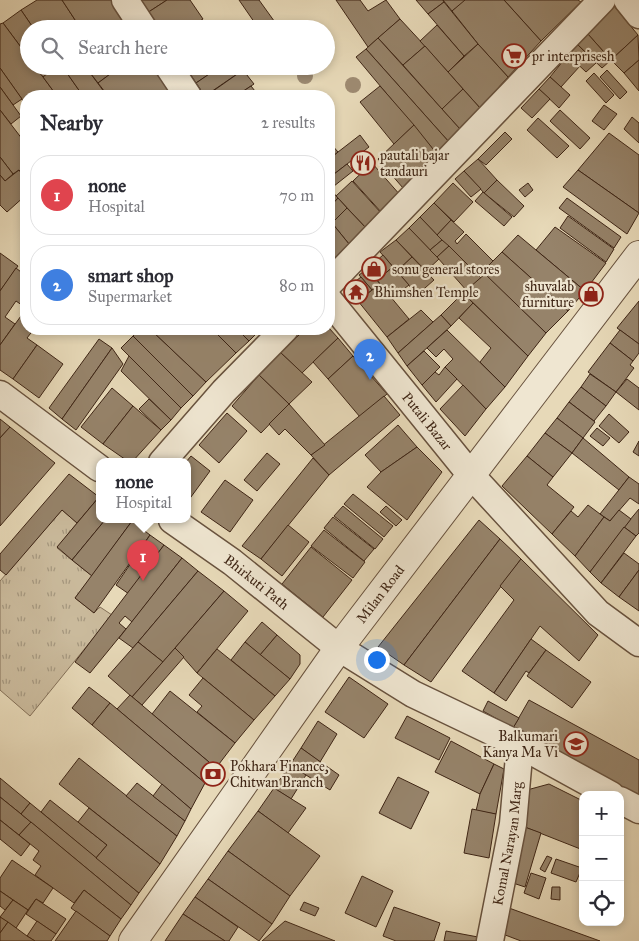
<!DOCTYPE html>
<meta charset="utf-8">
<style>
body{margin:0;font-family:"IM FELL Great Primer",serif;background:#f7f7f7;color:#2b2b33}
.controls{position:absolute;right:15px;bottom:15px;display:grid;overflow:hidden;border-radius:10px;box-shadow:0 2px 8px #0003}
.controls button{width:45px;height:45px;display:grid;place-items:center;padding:0;border:0;border-bottom:1px solid #e1e1e2;background:#fff;color:#2b2b33;font:25px sans-serif}
.you{position:absolute;left:376px;top:659px;width:18px;height:18px;margin:-12px;border:4px solid #fff;border-radius:50%;background:#1a73e8;box-shadow:0 0 0 8px #1a73e833}
.badge{display:grid;place-items:center;width:32px;height:32px;border-radius:50%;background:#8f2418;color:#fff;font-size:16px;font-weight:700}
.pin{position:absolute;translate:-50% -41px;filter:drop-shadow(0 1px 2px #0008)}
.pin::after{content:'';position:absolute;top:26px;width:18px;height:15px;background:inherit;clip-path:polygon(0 0,100% 0,50% 100%)}
.popup{position:absolute;left:96px;top:458px;width:95px;height:65px;box-sizing:border-box;display:grid;place-content:center;border-radius:10px;background:#fff;filter:drop-shadow(0 1px 4px #0005);font-size:16px;white-space:nowrap;color:#7c7c81}
.popup b{font-size:19px;color:#2b2b33}
.popup::after{content:'';position:absolute;left:50%;top:100%;margin-left:-10px;border:10px solid transparent;border-top-color:#fff}
.list{margin:0;padding:0;list-style:none}
h2{display:flex;justify-content:space-between;align-items:center;height:65px;margin:0;padding:0 20px;font-size:21px}
h2 small{font-size:16px;font-weight:400;color:#7c7c81}
.list li{display:grid;grid-template-columns:32px 1fr auto;gap:15px;align-items:center;box-sizing:border-box;height:80px;margin:0 10px 10px;padding:0 10px;border:1px solid #e1e1e2;border-radius:20px}
.list b{display:block;font-size:19px;white-space:nowrap}
.list p{margin:0;font-size:16px;white-space:nowrap;color:#7c7c81}
.list em{font-size:16px;font-style:normal;color:#7c7c81}
.icon{flex:none;width:28px;height:28px;fill:none;stroke:currentColor;stroke-width:2;stroke-linecap:round;stroke-linejoin:round}
.map{position:relative;flex:none;width:639px;height:941px;overflow:hidden}
.search{position:absolute;background:#fff;box-shadow:0 2px 8px #0003;left:20px;top:20px;width:315px;height:55px;display:flex;align-items:center;gap:12px;box-sizing:border-box;padding:0 18px;border-radius:28px;color:#7c7c81;font-size:19px}
.panel{position:absolute;background:#fff;box-shadow:0 2px 8px #0003;left:20px;top:90px;width:315px;height:245px;border-radius:20px}
.map>svg:first-child{display:block}
.grass{fill:url(#grass-tufts);stroke:#847058}
.building{fill:#96836a;stroke:#3e2515}
.lines{fill:none;stroke-linecap:round;stroke-linejoin:round}
.minor-casing{stroke:#68523e;stroke-width:29}
.tertiary-casing{stroke:#68523e;stroke-width:30}
.minor{stroke:#efe6d1;stroke-width:26}
.tertiary{stroke:#efe6d1;stroke-width:28}
.tree{fill:#9d8a71}
.labels{text-anchor:middle;dominant-baseline:central;stroke-width:4.5;stroke-linejoin:round;paint-order:stroke}
.poi-label{font-size:14px;fill:#3e2515;stroke:#efe6d1;text-anchor:start}
.street-label{font-size:14px;fill:#3e2515;stroke:#efe6d1}
</style>
<div class="map">
<svg width="639" height="941" viewBox="0 0 639 941">
<defs>
<pattern id="grass-tufts" width="24" height="20" patternUnits="userSpaceOnUse" patternTransform="scale(1.25)"><rect width="24" height="20" fill="#caba9c"/><path d="M3 7l-1-3M5 7V3M7 7l1-3M15 17l-1-3M17 17v-4M19 17l1-3" fill="none" stroke="#a5977e"/></pattern>
</defs>
<rect width="100%" height="100%" fill="#e7d9b8"/>
<filter id="stains"><feTurbulence type="fractalNoise" baseFrequency=".004" numOctaves="4"/><feColorMatrix values="0 0 0 0 .2 0 0 0 0 .09 0 0 0 0 .02 0 0 0 .5 -.17"/></filter>
<radialGradient id="worn" r=".72"><stop offset=".6" stop-color="#630" stop-opacity="0"/><stop offset="1" stop-color="#630" stop-opacity=".3"/></radialGradient>
<!-- grass -->
<path class="grass" d="M62 510 77 523 57 548 92 576 75 598 94 613 100 607 112 615 30 716 0 690V581Z"/>
<!-- building -->
<g class="building">
<path d="M37 0H62L81 29H34L21 10Z"/>
<path d="M62 0H112L129 25 123 29H81Z"/>
<path d="M138 0H167L147 13Z"/>
<path d="M167 0H190L203 19 187 29H157L147 13Z"/>
<path d="M239 0H259L277 25 271 29H259Z"/>
<path d="M336 0H360L368 11 386 0 400 19 368 47Z"/>
<path d="M416 0H443L444 2 428 14Z"/>
<path d="M443 0H465L466 1 452 11Z"/>
<path d="M504 0H578L581 2 541 41Z"/>
<path d="M504 0 541 41 508 77 478 44 452 11 465 0Z"/>
<path d="M444 2 478 44 464 56 428 14Z"/>
<path d="M614 6 638 35 611 60 587 33Z"/>
<path d="M21 10 34 29H29V58L3 23Z"/>
<path d="M400 19 425 46 403 65 378 38Z"/>
<path d="M234 22 239 29H224Z"/>
<path d="M3 23 29 58V66H35L57 96H26V105L0 68V24Z"/>
<path d="M437 25 464 56 448 72 420 41Z"/>
<path d="M587 33 611 60 602 68 576 43Z"/>
<path d="M638 35 639 60 624 73 611 60Z"/>
<path d="M378 38 461 130 449 142 366 49Z"/>
<path d="M576 43 596 63 586 72 568 55Z"/>
<path d="M478 44 508 77 480 108 448 72Z"/>
<path d="M425 46 463 89 442 109 403 65Z"/>
<path d="M366 49 449 142 437 154 356 57Z"/>
<path d="M568 55 580 66 561 87 550 77Z"/>
<path d="M639 60V91L624 73Z"/>
<path d="M35 66H57L43 77Z"/>
<path d="M57 66H62L81 93 77 96H57L43 77Z"/>
<path d="M62 66H85L105 93 101 96H83Z"/>
<path d="M85 66H121L98 83Z"/>
<path d="M121 66H154L170 93 165 96H108L98 83Z"/>
<path d="M185 66H219L220 67 196 83Z"/>
<path d="M221 66H241L243 70 205 96 196 83Z"/>
<path d="M0 68 22 99 13 105 0 87Z"/>
<path d="M243 70 254 84 236 96H206Z"/>
<path d="M607 70 627 92 620 99 600 77Z"/>
<path d="M594 73 614 95 606 103 586 81Z"/>
<path d="M550 77 570 95 559 108 539 89Z"/>
<path d="M251 86 259 96H236Z"/>
<path d="M380 86 414 125 394 144 360 102Z"/>
<path d="M0 87 21 116 11 124 0 110Z"/>
<path d="M463 89 480 108 461 130 442 109Z"/>
<path d="M539 89 550 99 532 118 521 108Z"/>
<path d="M604 105 617 114 604 130 592 121Z"/>
<path d="M0 110 26 144V180L19 170 13 174 0 157Z"/>
<path d="M560 110 590 138 580 149 550 121Z"/>
<path d="M632 117 639 123V143L624 129Z"/>
<path d="M538 118 569 146 557 158 527 130Z"/>
<path d="M414 125 437 154 403 188 378 159Z"/>
<path d="M505 132 512 139 486 165 478 159Z"/>
<path d="M609 133 639 155V213L578 170Z"/>
<path d="M360 135 369 147 329 178V159Z"/>
<path d="M331 144 338 152 329 159V145Z"/>
<path d="M0 157 13 174 5 181 0 175Z"/>
<path d="M478 159 497 180 484 193 464 171Z"/>
<path d="M372 163 401 196 382 213 353 181Z"/>
<path d="M347 164 353 171 329 190V178Z"/>
<path d="M19 170 26 180V195L7 212 0 205V175L5 181Z"/>
<path d="M578 170 639 213 627 234 563 187Z"/>
<path d="M464 171 481 189 471 197 455 179Z"/>
<path d="M497 180 524 206 514 217 484 193Z"/>
<path d="M352 181 382 214 366 228 336 196Z"/>
<path d="M453 183 473 202 454 222 434 203Z"/>
<path d="M528 183 533 190 525 197 519 190Z"/>
<path d="M330 189 338 198 329 208V190Z"/>
<path d="M483 192 512 217 504 226 475 201Z"/>
<path d="M338 198 347 208 329 226V208Z"/>
<path d="M567 198 621 237 614 248 559 208Z"/>
<path d="M434 203 451 220 437 235 420 217Z"/>
<path d="M347 208 366 228 349 244 332 223Z"/>
<path d="M568 216 614 249 606 262 560 228Z"/>
<path d="M420 217 442 240 430 250 409 228Z"/>
<path d="M451 220 464 232 455 241 457 244 466 234 493 261 478 276 437 235Z"/>
<path d="M332 223 349 244 332 261 329 257V226Z"/>
<path d="M555 227 606 263 585 291 536 250Z"/>
<path d="M409 228 439 259 426 271 396 240Z"/>
<path d="M518 235 585 291 568 311 502 252Z"/>
<path d="M396 240 412 257 397 271 380 252Z"/>
<path d="M442 240 449 246 437 257 430 250Z"/>
<path d="M449 246 481 278 467 291 437 257Z"/>
<path d="M502 252 568 311 546 333 482 272Z"/>
<path d="M0 253 18 266 0 291Z"/>
<path d="M383 255 393 267 377 280 367 269Z"/>
<path d="M412 257 434 280 417 295 397 271Z"/>
<path d="M26 262V276L20 271Z"/>
<path d="M393 267 409 285 392 298 377 280Z"/>
<path d="M16 268 26 276V308L16 301 5 317 15 324 0 345V291Z"/>
<path d="M367 269 380 284 372 290 359 275Z"/>
<path d="M485 274 546 333 528 356 463 293Z"/>
<path d="M361 277 372 290 358 301 347 288Z"/>
<path d="M380 284 409 319 387 337 358 301Z"/>
<path d="M463 293 473 303 451 326 441 315Z"/>
<path d="M639 301V344L617 328Z"/>
<path d="M473 303 528 356 505 387 480 362 491 348 459 318Z"/>
<path d="M26 309V329H34L27 338 37 345 13 379 0 370V345Z"/>
<path d="M421 310 433 322 398 353 387 337Z"/>
<path d="M441 315 451 326 407 366 398 353Z"/>
<path d="M329 328 338 338 302 373 281 353 305 329Z"/>
<path d="M140 329H150L206 382 193 396 133 336Z"/>
<path d="M150 329H212L236 353 206 382Z"/>
<path d="M212 329H237L249 341 236 353Z"/>
<path d="M237 329H261L249 341Z"/>
<path d="M447 330 505 387 486 409 445 367 453 359 444 349 436 357 427 348Z"/>
<path d="M620 330 639 344V353L633 361 610 343Z"/>
<path d="M133 336 193 396 181 408 121 348Z"/>
<path d="M338 338 353 356 328 379 313 362Z"/>
<path d="M99 339 112 348 62 419 49 408Z"/>
<path d="M610 343 633 361 630 365 634 368 616 392 588 372Z"/>
<path d="M37 345 63 364 39 398 13 379Z"/>
<path d="M112 348 123 364 76 430 62 419Z"/>
<path d="M424 351 440 367 422 385 407 366Z"/>
<path d="M281 353 312 382 289 404 259 375Z"/>
<path d="M129 356 181 408 171 420 121 371Z"/>
<path d="M353 356 387 394 360 417 328 379Z"/>
<path d="M445 367 457 379 436 402 422 385 435 372 439 375Z"/>
<path d="M590 374 616 392 606 406 581 387Z"/>
<path d="M259 375 289 404 261 433 232 406Z"/>
<path d="M627 379 639 388V410L616 392Z"/>
<path d="M463 385 486 409 465 436 440 409Z"/>
<path d="M581 387 606 406 594 421 569 402Z"/>
<path d="M112 388 133 406 103 444 81 427Z"/>
<path d="M384 396 400 415 329 475 311 455Z"/>
<path d="M149 399 171 420 161 430 139 409Z"/>
<path d="M569 402 595 422 583 438 557 418Z"/>
<path d="M289 404 325 445 311 455 285 429 279 435 269 424Z"/>
<path d="M133 406 161 430 132 462H129L103 444Z"/>
<path d="M227 413 247 431 219 463 199 445Z"/>
<path d="M609 414 629 432 619 443 599 426Z"/>
<path d="M557 418 583 438 572 453 545 433Z"/>
<path d="M0 419 10 427 0 438Z"/>
<path d="M398 425 417 447 381 472 365 455Z"/>
<path d="M10 427 55 463 0 526V438Z"/>
<path d="M597 428 610 438 603 446 590 436Z"/>
<path d="M545 433 572 453 553 477 527 456Z"/>
<path d="M583 438 629 477 619 490 572 453Z"/>
<path d="M639 441V456L633 452Z"/>
<path d="M417 447 442 472 407 520 367 487 381 472Z"/>
<path d="M267 453 280 464 257 491 244 480Z"/>
<path d="M191 456 210 471 188 501 186 462Z"/>
<path d="M527 456 553 477 547 485 574 507 552 534 502 486Z"/>
<path d="M313 458 329 475 261 559 242 546Z"/>
<path d="M69 474 99 497 77 523 62 510 6 575 0 570V554Z"/>
<path d="M629 477 639 484V504L630 498 610 521 600 514Z"/>
<path d="M225 480 253 500 230 532 201 512Z"/>
<path d="M353 494 393 526 384 537 344 504Z"/>
<path d="M99 497V520H105L72 560 57 547Z"/>
<path d="M588 505 604 517 575 556 552 534 571 511 578 517Z"/>
<path d="M343 506 383 539 375 549 334 516Z"/>
<path d="M386 506 402 520 396 526 380 512Z"/>
<path d="M639 509V533L636 536 624 527Z"/>
<path d="M619 510 631 519 590 572 575 556 604 517 610 521Z"/>
<path d="M333 517 374 549 364 561 324 528Z"/>
<path d="M105 520 132 521 92 576 72 560Z"/>
<path d="M479 520 500 539 404 665 378 647Z"/>
<path d="M132 521 150 535 94 613 75 598Z"/>
<path d="M288 525 309 542 282 576 261 559Z"/>
<path d="M624 527 636 536 601 583 590 572Z"/>
<path d="M324 530 365 562 353 578 311 546Z"/>
<path d="M150 535 164 545 129 594 116 585Z"/>
<path d="M500 539 521 559 431 682 404 665Z"/>
<path d="M164 545 182 558 132 622 125 616 119 623 126 629 90 673 75 662Z"/>
<path d="M311 547 352 580 323 617 282 584Z"/>
<path d="M624 553 639 564V570L619 597 601 583Z"/>
<path d="M182 558 198 571 133 648 119 638Z"/>
<path d="M521 559 598 635 579 661 540 626 494 693 462 671 514 600 500 586Z"/>
<path d="M639 570V611L619 597Z"/>
<path d="M198 571 224 591 163 662 138 642Z"/>
<path d="M224 591 248 611 197 673 175 648Z"/>
<path d="M262 622 277 635 260 655 245 642Z"/>
<path d="M277 635 300 655V664L290 679 260 655Z"/>
<path d="M531 639 546 650 529 673 526 671 506 701 494 693Z"/>
<path d="M138 642 163 662 132 697 108 676Z"/>
<path d="M245 642 290 679 275 696 231 660Z"/>
<path d="M175 648 184 657 142 705 132 697Z"/>
<path d="M217 649 275 696 254 720 197 673Z"/>
<path d="M546 650 591 682 572 708 527 676Z"/>
<path d="M349 677 388 704 364 738 325 712Z"/>
<path d="M203 678 254 720 235 743 197 712 202 706 189 695Z"/>
<path d="M89 687 110 703 92 725 72 708Z"/>
<path d="M170 691 235 743 216 768 152 714Z"/>
<path d="M130 695 216 768 205 783 117 709Z"/>
<path d="M529 700 639 760V796L513 728Z"/>
<path d="M488 701 519 718 513 728 483 711Z"/>
<path d="M110 703 205 783 191 809 92 725Z"/>
<path d="M407 716 450 738 439 760 395 738Z"/>
<path d="M318 721 337 734 320 762 301 748Z"/>
<path d="M451 741 494 764 480 794 435 772Z"/>
<path d="M301 748 339 775 330 790 290 765Z"/>
<path d="M79 758 177 836 160 864 59 784Z"/>
<path d="M494 764 504 769 496 814 476 811 480 794Z"/>
<path d="M290 765 306 775 291 799 274 788Z"/>
<path d="M398 777 429 792 411 829 379 813Z"/>
<path d="M0 778 30 803 21 814 0 797Z"/>
<path d="M137 783 185 821 177 836 126 796Z"/>
<path d="M162 784 191 809 185 821 153 796Z"/>
<path d="M549 784 583 801V850L522 826 527 790Z"/>
<path d="M274 788 306 808 288 833 258 811Z"/>
<path d="M0 797 31 822 19 835 0 820Z"/>
<path d="M50 800 107 845 96 858 41 812Z"/>
<path d="M30 803 139 893 131 905 21 814Z"/>
<path d="M89 808 160 864 139 893 96 858 107 845 78 822Z"/>
<path d="M472 809 496 814 489 858 464 853Z"/>
<path d="M258 811 320 856 290 896 228 851Z"/>
<path d="M0 820 30 844 21 856 0 839Z"/>
<path d="M31 822 131 905 121 919 84 890 74 903 35 875 41 866 33 860 39 851 19 835Z"/>
<path d="M522 826 541 833 525 887 510 882Z"/>
<path d="M228 851 290 896 272 924 208 879Z"/>
<path d="M547 856 552 858 545 872 540 869Z"/>
<path d="M556 859 582 868 576 882 551 873Z"/>
<path d="M12 860 53 888 43 903 36 899 28 910 0 891V878Z"/>
<path d="M531 873 546 878 539 899 524 893Z"/>
<path d="M362 876 393 891 376 927 345 913Z"/>
<path d="M208 879 272 924 259 941 195 897Z"/>
<path d="M552 887H560V900L551 899Z"/>
<path d="M84 890 121 919 110 936 71 908Z"/>
<path d="M0 891 13 900 5 910 0 906Z"/>
<path d="M195 897 238 927 229 941H225L183 914Z"/>
<path d="M36 899 66 919 56 934 26 914Z"/>
<path d="M13 900 28 910 16 928 0 917Z"/>
<path d="M304 902 319 908 315 916 300 910Z"/>
<path d="M394 907 440 923 434 941H396L383 936Z"/>
<path d="M509 908 600 941H521L500 933Z"/>
<path d="M76 911 110 936 107 941H55Z"/>
<path d="M183 914 225 941H165Z"/>
<path d="M0 917 8 922 0 933Z"/>
<path d="M37 921 56 934 51 941H35L27 936Z"/>
<path d="M285 921 335 941H262Z"/>
<path d="M8 922 27 936 35 941H0V933Z"/>
<path d="M446 931 478 937 477 941H444Z"/>
</g>
<g class="lines">
<!-- minor casing -->
<g class="minor-casing">
<g id="minor">
<path d="M125 0 144 29"/>
<path d="M627 0 639 15"/>
<path d="M168 66 188 96"/>
<path d="M329 284 602 0"/>
<path id="s1" d="M329 300 470 474 598 613 639 643"/>
<path d="M0 394 99 468"/>
<path d="M162 462 224 391 285 329"/>
<path id="s2" d="M172 520 232 562 339 648 413 694 520 745 611 795"/>
<path d="M620 800 639 810"/>
<path id="s3" d="M490 941 513 824 520 745"/>
</g>
</g>
<!-- tertiary casing -->
<g class="tertiary-casing">
<g id="tertiary">
<path id="s4" d="M133 941 339 648 639 255"/>
</g>
</g>
<!-- minor -->
<use href="#minor" class="minor"/>
<!-- tertiary -->
<use href="#tertiary" class="tertiary"/>
</g>
<!-- trees -->
<g class="tree">
<circle cx="305" cy="76" r="8"/>
<circle cx="353" cy="85" r="8"/>
</g>
<!-- icons -->
<defs>
<g id="supermarket-ring" transform="scale(1.25)"><circle r="9.5" fill="#efe6d1" stroke="#8f2418" stroke-width="1.5"/><path d="M-6-5.5h2.5l.6 2H6L4.5 2H-2.5L-4.4-4H-6ZM-1.5 3.2a1.3 1.3 0 1 0 .1 0ZM3 3.2a1.3 1.3 0 1 0 .1 0Z" fill="#8f2418"/></g>
<g id="restaurant-ring" transform="scale(1.25)"><circle r="9.5" fill="#efe6d1" stroke="#8f2418" stroke-width="1.5"/><path d="M-5-6h1v4h1v-4h1v4h1v-4h1v5L-1.5 .5V6h-2V.5L-5-1ZM5-6V6H3V1.5H1.5Q1.5-4 5-6Z" fill="#8f2418"/></g>
<g id="shop-ring" transform="scale(1.25)"><circle r="9.5" fill="#efe6d1" stroke="#8f2418" stroke-width="1.5"/><path d="M-5-2.5h2.3a2.7 3.5 0 0 1 5.4 0H5L5.5 6h-11ZM-1.5-2.5h3a1.5 2.3 0 0 0-3 0Z" fill="#8f2418"/></g>
<g id="temple-ring" transform="scale(1.25)"><circle r="9.5" fill="#efe6d1" stroke="#8f2418" stroke-width="1.5"/><path d="M0-6L5-2H3V0L6.5 2.5H4V6H1.5V3h-3V6H-4V2.5H-6.5L-3 0V-2H-5Z" fill="#8f2418"/></g>
<g id="school-ring" transform="scale(1.25)"><circle r="9.5" fill="#efe6d1" stroke="#8f2418" stroke-width="1.5"/><path d="M0-5L7-2L0 1L-7-2ZM-4 1L0 2.5L4 1V4Q0 6-4 4Z" fill="#8f2418"/></g>
<g id="bank-ring" transform="scale(1.25)"><circle r="9.5" fill="#efe6d1" stroke="#8f2418" stroke-width="1.5"/><path d="M-6-4H6V4H-6ZM0-2.3a2.3 2.3 0 1 0 0 4.6a2.3 2.3 0 1 0 0-4.6Z" fill="#8f2418"/></g>
</defs>
<g fill-rule="evenodd">
<use href="#supermarket-ring" x="514" y="56"/>
<use href="#restaurant-ring" x="363" y="163"/>
<use href="#shop-ring" x="374" y="269"/>
<use href="#temple-ring" x="356" y="292"/>
<use href="#shop-ring" x="591" y="294"/>
<use href="#school-ring" x="576" y="744"/>
<use href="#bank-ring" x="213" y="774"/>
</g>
<g class="labels">
<!-- poi labels -->
<g class="poi-label">
<text x="532" y="56">pr interprisesh</text>
<text x="380" y="155">pautali bajar<tspan x="380" dy="16">tandauri</tspan></text>
<text x="392" y="269">sonu general stores</text>
<text x="574" y="286" text-anchor="end">shuvalab<tspan x="574" dy="16">furniture</tspan></text>
<text x="374" y="292">Bhimshen Temple</text>
<text x="558" y="736" text-anchor="end">Balkumari<tspan x="558" dy="16">Kanya Ma Vi</tspan></text>
<text x="230" y="766">Pokhara Finance,<tspan x="230" dy="16">Chitwan Branch</tspan></text>
</g>
<!-- street labels -->
<g class="street-label">
<text stroke="none"><textPath href="#s1" startOffset="156">Putali Bazar</textPath></text>
<text stroke="none"><textPath href="#s2" startOffset="105">Bhirkuti Path</textPath></text>
<text stroke="none"><textPath href="#s4" startOffset="426">Milan Road</textPath></text>
<text stroke="none"><textPath href="#s3" startOffset="99">Komal Narayan Marg</textPath></text>
</g>
</g>
<rect width="100%" height="100%" filter="url(#stains)"/>
<rect width="100%" height="100%" fill="url(#worn)"/>
</svg>
<div class="controls">
<button>+</button>
<button>−</button>
<button><svg class="icon" aria-label="locate" viewBox="0 0 24 24"><circle cx="12" cy="12" r="6"/><path d="M12 2v4M12 18v4M2 12h4M18 12h4"/></svg></button>
</div>
<div class="you"></div>
<div class="pin badge" style="left:143px;top:581px;background:#e0444e">1</div>
<div class="popup"><b>none</b>Hospital</div>
<div class="pin badge" style="left:370px;top:380px;background:#3f7fe0">2</div>
<div class="search"><svg class="icon" aria-label="search" viewBox="0 0 24 24"><circle cx="10" cy="10" r="6"/><path d="M15 15l6 6"/></svg>Search here</div>
<section class="panel">
<h2>Nearby<small>2 results</small></h2>
<ul class="list">
<li><span class="badge" style="background:#e0444e">1</span><div><b>none</b><p>Hospital</p></div><em>70 m</em></li>
<li><span class="badge" style="background:#3f7fe0">2</span><div><b>smart shop</b><p>Supermarket</p></div><em>80 m</em></li>
</ul>
</section>
</div>
